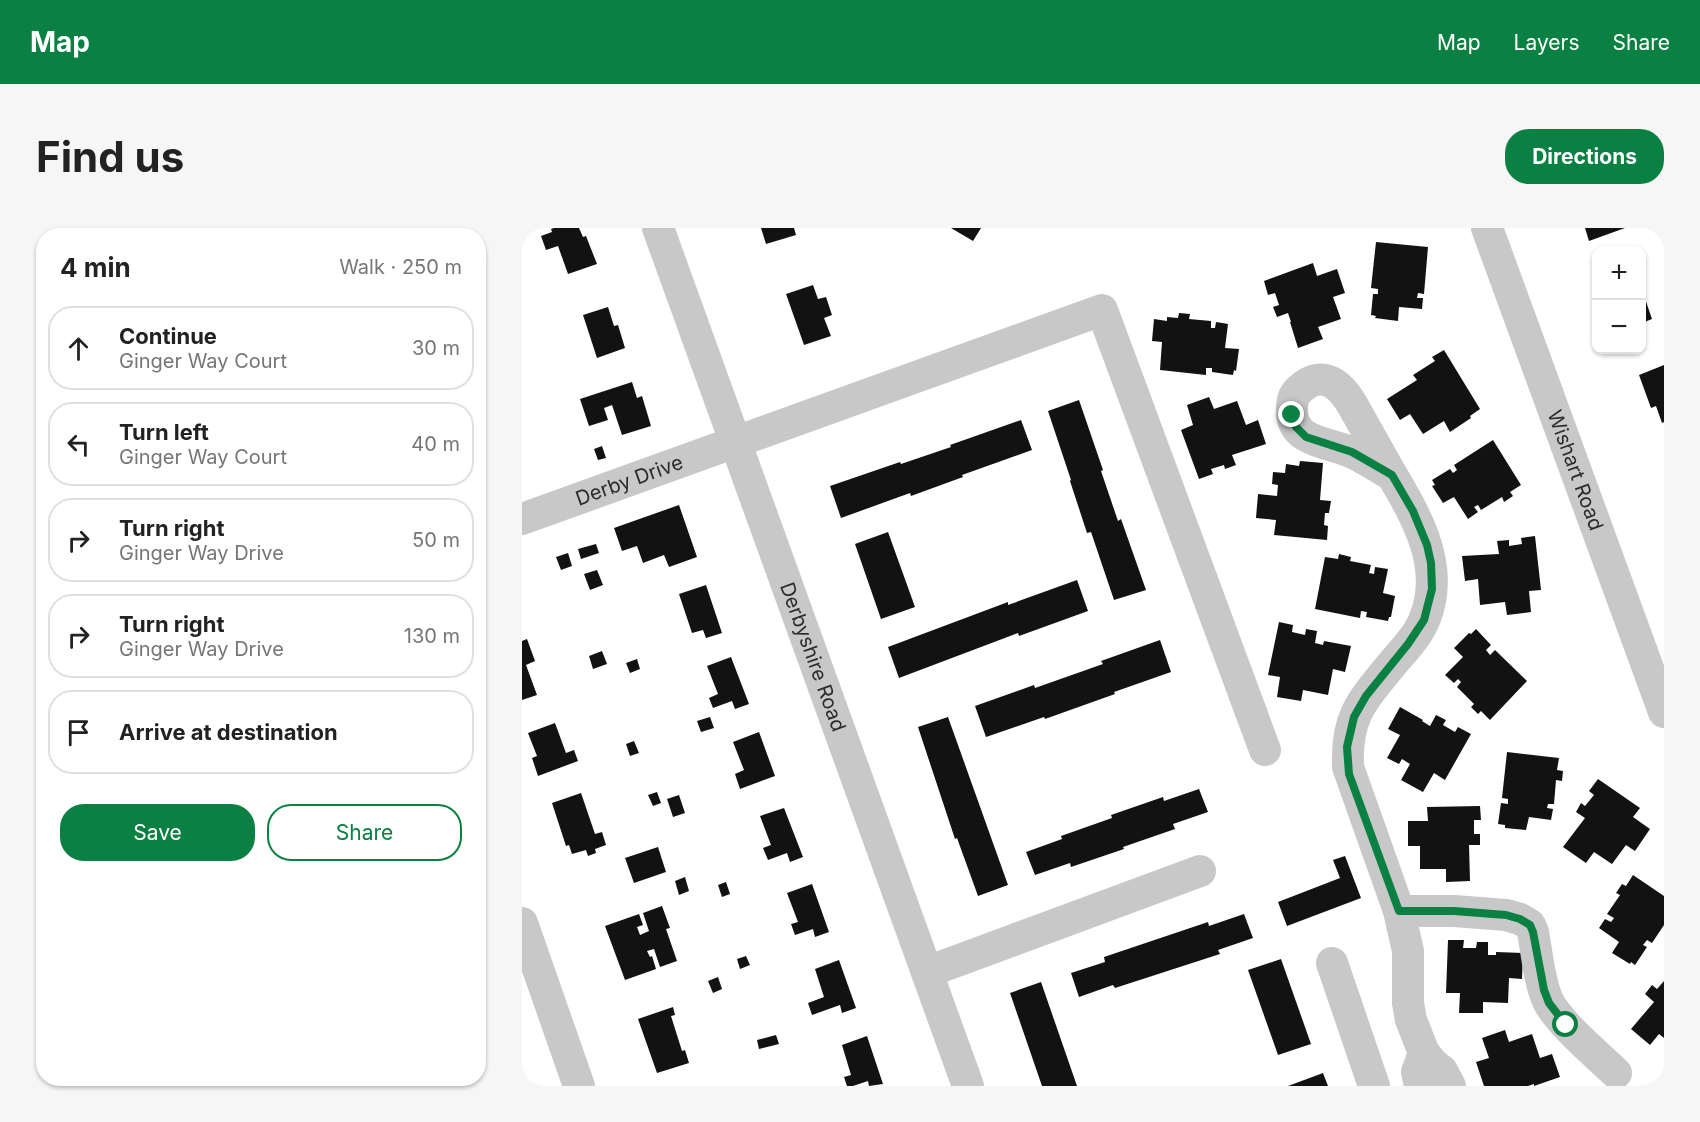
<!DOCTYPE html>
<meta charset="utf-8">
<style>
body{margin:0;font-family:Inter,sans-serif;background:#f6f6f6;color:#222}
.controls{position:absolute;right:18px;top:18px;display:grid;overflow:hidden;border-radius:12px;box-shadow:0 2px 4px #0004}
.controls button{width:54px;height:54px;display:grid;place-items:center;padding:0;border:0;border-bottom:2px solid #e0e0e0;background:#fff;color:#222;font:30px sans-serif}
.stop{position:absolute;width:18px;height:18px;margin:-14px;border:4px solid #0b8043;border-radius:50%;background:#fff}
.stop.end{background:#0b8043;border-color:#fff;box-shadow:0 2px 6px #0008}
.list{margin:0;padding:0;list-style:none}
h2{display:flex;justify-content:space-between;align-items:center;height:78px;margin:0;padding:0 24px;font-size:26px}
h2 small{font-size:20px;font-weight:400;color:#767676}
.list li{display:grid;grid-template-columns:39px 1fr auto;gap:18px;align-items:center;box-sizing:border-box;height:84px;margin:0 12px 12px;padding:0 12px;border:2px solid #e0e0e0;border-radius:24px}
.list b{display:block;font-size:22px;white-space:nowrap}
.list p{margin:0;font-size:20px;white-space:nowrap;color:#767676}
.list em{font-size:20px;font-style:normal;color:#767676}
.actions{display:flex;gap:12px;padding:18px 24px}
.actions a{flex:1;padding:14px 0;border:2px solid #0b8043;border-radius:24px;text-align:center;font-size:21px;color:#0b8043}
.actions .main{background:#0b8043;color:#fff}
.icon{flex:none;width:33px;height:33px;fill:none;stroke:currentColor;stroke-width:2;stroke-linecap:round;stroke-linejoin:round}
.map{position:relative;flex:none;width:1142px;height:858px;overflow:hidden;border-radius:24px}
header{display:flex;align-items:center;gap:36px;box-sizing:border-box;height:84px;padding:0 30px;background:#0b8043;color:#fff}
header strong{font-size:28px}
nav{display:flex;gap:33px;margin-inline-start:auto;font-size:21px}
.intro{display:flex;align-items:center;justify-content:space-between;box-sizing:border-box;height:144px;padding:0 36px}
h1{margin:0;font-size:42px}
.button{padding:15px 27px;border-radius:24px;background:#0b8043;color:#fff;font-size:21px;font-weight:700}
main{display:flex;gap:36px;padding:0 36px}
aside{flex:1;background:#fff;border-radius:24px;box-shadow:0 2px 4px #0004}
.map>svg:first-child{display:block}
.building{fill:#121212}
.lines{fill:none;stroke-linecap:round;stroke-linejoin:round}
.minor{stroke:#c8c8c8;stroke-width:32}
.route{stroke:#0b8043;stroke-width:8}
.labels{text-anchor:middle;dominant-baseline:central;stroke-width:6;stroke-linejoin:round;paint-order:stroke}
.street-label{font-size:20px;fill:#2b2b2b;stroke:#fff}
</style>
<header>
<strong>Map</strong>
<nav><a>Map</a><a>Layers</a><a>Share</a></nav>
</header>
<div class="intro"><h1>Find us</h1><a class="button">Directions</a></div>
<main>
<aside>
<h2>4 min<small>Walk · 250 m</small></h2>
<ul class="list">
<li><svg class="icon" aria-label="ahead" viewBox="0 0 24 24"><path d="M12 20V5M6 11l6-6 6 6"/></svg><div><b>Continue</b><p>Ginger Way Court</p></div><em>30 m</em></li>
<li><svg class="icon" aria-label="left" viewBox="0 0 24 24"><path d="M17 20v-9H6M10 6l-5 5 5 5"/></svg><div><b>Turn left</b><p>Ginger Way Court</p></div><em>40 m</em></li>
<li><svg class="icon" aria-label="right" viewBox="0 0 24 24"><path d="M7 20v-9h11M14 6l5 5-5 5"/></svg><div><b>Turn right</b><p>Ginger Way Drive</p></div><em>50 m</em></li>
<li><svg class="icon" aria-label="right" viewBox="0 0 24 24"><path d="M7 20v-9h11M14 6l5 5-5 5"/></svg><div><b>Turn right</b><p>Ginger Way Drive</p></div><em>130 m</em></li>
<li><svg class="icon" aria-label="arrive" viewBox="0 0 24 24"><path d="M6 21V4h12l-3 4 3 4H6"/></svg><div><b>Arrive at destination</b></div></li>
</ul>
<div class="actions"><a class="main">Save</a><a>Share</a></div>
</aside>
<div class="map">
<svg width="1142" height="858" viewBox="0 0 1142 858">
<rect width="100%" height="100%" fill="#fff"/>
<!-- building -->
<g class="building">
<path d="M32 0H57L61 9 64 8 75 36 46 46 36 18 24 22 19 8 30 4 29 1Z"/>
<path d="M239 0H272L274 7 244 16Z"/>
<path d="M429 0H459L451 13Z"/>
<path d="M1063 0H1103L1067 13Z"/>
<path d="M854 14 906 19 902 66 896 65 895 70H901L900 81 877 79 876 93 853 90 854 88 849 87 851 66H856V61L849 60Z"/>
<path d="M791 35 795 48 815 41 823 65 811 69 819 91 796 99 801 111 776 120 768 94H769L766 85 755 89 751 79 757 77 753 65 746 67 742 53Z"/>
<path d="M291 57 296 71 304 69 310 87 302 90 309 108 282 117 264 66Z"/>
<path d="M1120 62 1130 91 1120 95Z"/>
<path d="M86 79 92 98 96 97 103 120 75 130 61 87Z"/>
<path d="M657 85 668 86 667 91 689 93V100H693L694 94 706 96 703 120 717 121 714 143 712 142 711 147 690 144V140H684V147L638 142 640 114 630 113 632 91 645 93V89L656 90Z"/>
<path d="M922 122 958 181 948 188 949 190 928 204 922 193 901 206 888 186 878 192 865 171 895 152 891 147 913 133 910 129Z"/>
<path d="M1142 137V194L1140 195 1134 178 1129 180 1117 147Z"/>
<path d="M110 154 115 170 120 168 129 198 100 207 90 177 82 180 86 192 67 198 58 171Z"/>
<path d="M687 169 692 181 715 173 724 197 736 192 744 216 710 227 714 237 703 241 702 237 689 241 691 246 677 251 659 202 671 197 665 177Z"/>
<path d="M557 172 581 242 579 243 596 293 599 291 624 362 592 372 569 304 565 305 548 253 549 252 526 183Z"/>
<path d="M499 192 510 222 440 247 441 249 389 268 388 265 319 290 308 258 378 234 379 236 429 219 428 217Z"/>
<path d="M971 212 999 257 988 264 991 268 982 274 980 269 959 282 956 277 952 279 956 284 946 291 932 269 921 275 910 258 913 257 910 252 928 241 931 245 935 242 932 237Z"/>
<path d="M80 218 84 230 76 232 72 221Z"/>
<path d="M778 233 801 235 798 272 809 273 807 285H803L802 297 806 298 805 312 752 307 754 292 734 290 736 266 755 268 756 257 750 256 751 244 763 245 764 236 777 238Z"/>
<path d="M157 277 175 329 147 339 142 327 121 335 115 318 100 323 92 300Z"/>
<path d="M366 304 393 379 359 391 333 316Z"/>
<path d="M1013 308 1019 362 1007 363 1009 384 985 387 983 374 958 377 956 351 943 353 940 328 977 326 975 313 987 312V318L1000 316 999 310Z"/>
<path d="M74 316 77 325 59 331 56 321Z"/>
<path d="M46 325 50 338 39 342 34 329Z"/>
<path d="M817 326 829 329 828 333 849 337 847 345 852 346 853 339 866 341 861 365 873 368 869 389H867L866 393 844 389 845 384 839 383 838 390 793 381 803 329 816 331Z"/>
<path d="M75 342 81 357 68 362 62 346Z"/>
<path d="M555 352 566 383 497 408 496 405 377 450 366 419 486 374V377Z"/>
<path d="M184 357 200 405 184 410 181 402 170 405 157 366Z"/>
<path d="M757 394 771 397 770 404 783 407 784 401 795 403 793 415 801 417 802 413 829 418 823 444 811 441 806 467 781 462 779 473 755 469 758 449 746 447Z"/>
<path d="M954 401 969 417 964 422 968 427 973 422 1005 453 968 492 959 483 956 486 949 479 952 476 935 459 939 454 936 451 932 455 923 447 941 429 932 420 947 405 949 406Z"/>
<path d="M5 411 13 433 4 437 15 467 0 472V413Z"/>
<path d="M638 412 649 444 592 464 593 466 523 491 522 489 464 509 453 478 512 457 513 460 581 436 579 433Z"/>
<path d="M80 423 85 436 71 441 67 428Z"/>
<path d="M209 429 227 476 213 481 210 473 191 480 187 470 196 466 185 438Z"/>
<path d="M115 431 118 441 108 445 104 435Z"/>
<path d="M878 479 901 492 900 493 908 498 914 487 924 492 921 497 933 504 936 499 949 506 923 552 912 545 901 564 879 552 888 536 880 531 877 536 865 530 878 507 866 501Z"/>
<path d="M188 489 192 500 179 504 175 493Z"/>
<path d="M426 489 486 657 456 668 435 610 433 611 396 499Z"/>
<path d="M33 495 44 525 52 522 56 533 16 548 10 530 15 528 6 505Z"/>
<path d="M237 504 253 548 218 561 213 546 222 542 211 514Z"/>
<path d="M112 513 117 525 108 528 104 516Z"/>
<path d="M985 524 1037 530 1035 542 1041 543 1040 553 1034 552 1032 576H1026L1025 580 1031 581 1029 592 1007 589 1004 602 983 600V597L976 596 979 575 986 576V571L980 570Z"/>
<path d="M1076 551 1118 580 1111 589 1128 601 1113 623 1104 617 1090 636 1072 624 1064 635 1041 619 1063 590 1054 584 1059 575 1063 578 1072 567 1067 563Z"/>
<path d="M677 561 686 584 651 596 653 601 601 619 602 621 549 639 548 635 513 647 504 624 540 611 539 608 590 590 589 587 641 569 642 573Z"/>
<path d="M135 564 139 575 131 578 126 567Z"/>
<path d="M59 565 73 606 80 604 84 617 73 621 74 625 66 628 64 622 50 626 47 617 44 618 30 575Z"/>
<path d="M157 567 163 585 151 589 145 571Z"/>
<path d="M958 578 959 592H952V606H958V617H947L948 653 924 654V641H898V618H886V593H906L905 579Z"/>
<path d="M262 580 281 629 268 634 265 625 246 632 241 620 249 617 238 588Z"/>
<path d="M136 619 144 644 112 655 103 630Z"/>
<path d="M823 628 839 670 765 698 756 674 818 650 811 632Z"/>
<path d="M1111 647 1142 668V697L1130 715 1125 712 1121 717 1125 719 1113 737 1109 734 1108 736 1090 725 1097 714 1077 700 1083 691 1089 694 1092 690 1085 686 1098 667 1094 665 1100 656 1104 658Z"/>
<path d="M163 649 167 663 157 667 153 653Z"/>
<path d="M204 654 208 666 200 669 196 657Z"/>
<path d="M290 656 307 704 293 709 291 701 273 707 269 696 276 694 265 665Z"/>
<path d="M140 678 148 700 144 701 155 733 138 739 132 721 125 723 128 729 130 728 134 741 103 752 83 698 117 686 121 697 115 699 118 707 127 703 121 685Z"/>
<path d="M722 686 731 710 696 722 698 726 593 760 591 757 557 769 549 745 583 734 582 729 686 694 687 698Z"/>
<path d="M926 712H942L941 720H954L955 714H966V727H974V724L1001 725 1000 751 987 750 986 775 961 774V785H937L938 765H924Z"/>
<path d="M224 728 228 737 218 741 215 731Z"/>
<path d="M759 731 789 816 756 827 726 742Z"/>
<path d="M317 732 334 780 320 785 318 777 290 787 286 775 302 769 293 741Z"/>
<path d="M196 749 200 761 191 765 186 753Z"/>
<path d="M1142 753V810L1137 806 1128 817 1109 801 1132 774 1123 766 1130 757 1135 761Z"/>
<path d="M519 754 555 858H520L488 765Z"/>
<path d="M151 779 153 787 149 788 160 823 163 822 167 835 135 845 116 791Z"/>
<path d="M983 802 987 814 1010 806 1018 830 1030 826 1038 849 1012 858V856L1006 858H962L954 834 967 830 960 810Z"/>
<path d="M254 807 257 816 237 821 235 812Z"/>
<path d="M345 808 361 856 347 858 346 853 331 858H325L322 849 329 847 320 817Z"/>
<path d="M801 845 806 858H766Z"/>
</g>
<g class="lines">
<!-- minor -->
<g class="minor">
<path id="s1" d="M136 0 446 858"/>
<path id="s2" d="M965 0 1142 484"/>
<path d="M870 247C857 240 844 231 831 225 808 214 769 215 770 182 770 173 771 167 778 161 801 140 819 157 831 178 843 199 855 221 867 242 893 286 924 337 903 390 896 409 878 426 866 441 837 476 824 492 826 539L877 683 886 723V775L889 792 902 825 911 836 920 843 928 858"/>
<path id="s3" d="M0 291 580 82 743 522"/>
<path d="M877 683H932L984 687 998 691 1008 697 1011 704C1015 725 1017 753 1026 773 1037 795 1075 827 1094 845"/>
<path d="M0 695 57 858"/>
<path d="M810 735 852 858"/>
<path d="M405 744 678 643"/>
<path d="M898 858 895 844 902 825"/>
</g>
</g>
<g class="lines">
<!-- route -->
<path class="route" d="M770 187 774 199 784 209 830 224 870 247 891 283 905 317 909 335 910 361 902 392 886 416 844 468 832 489 825 519 827 546 877 683H932L984 687 998 691 1008 697 1011 704 1022 762 1027 775 1044 797"/>
</g>
<g class="labels">
<!-- street labels -->
<g class="street-label">
<text stroke="none"><textPath href="#s2" startOffset="258">Wishart Road</textPath></text>
<text stroke="none"><textPath href="#s3" startOffset="114">Derby Drive</textPath></text>
<text stroke="none"><textPath href="#s1" startOffset="456">Derbyshire Road</textPath></text>
</g>
</g>
</svg>
<div class="controls">
<button>+</button>
<button>−</button>
</div>
<div class="stop" style="left:1044px;top:797px"></div>
<div class="stop end" style="left:770px;top:187px"></div>
</div>
</main>
